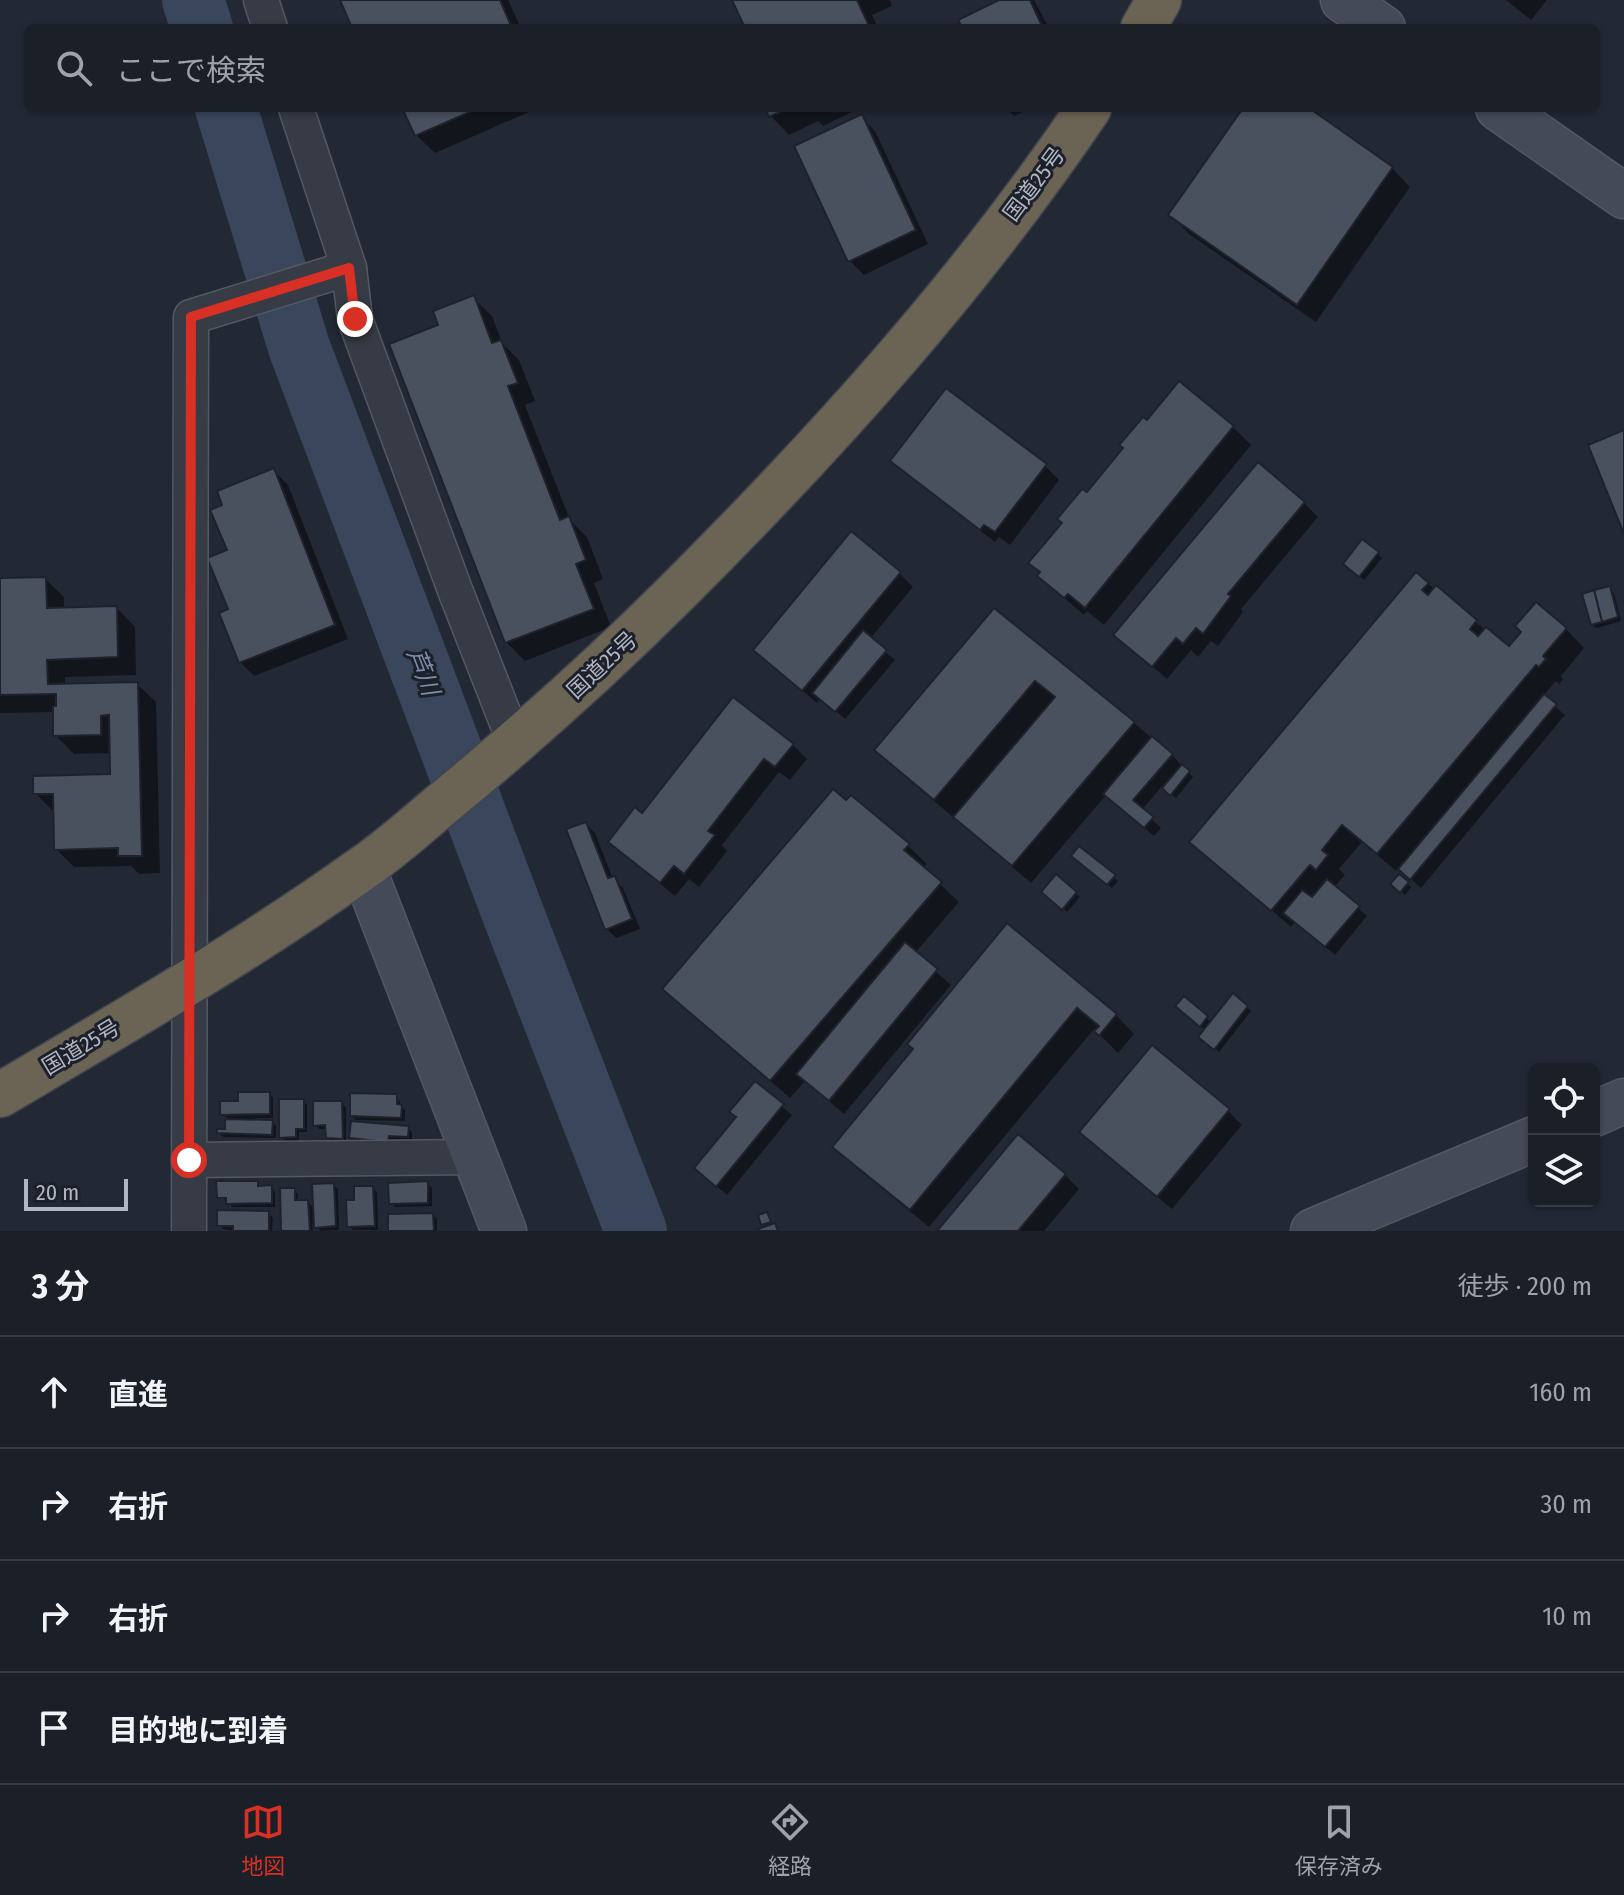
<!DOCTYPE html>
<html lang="ja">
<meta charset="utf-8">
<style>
body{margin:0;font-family:"Fira Sans Condensed","Noto Sans JP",sans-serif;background:#232730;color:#f1f3f6}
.controls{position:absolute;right:24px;bottom:24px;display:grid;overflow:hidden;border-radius:12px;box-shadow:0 2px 6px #0004}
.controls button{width:72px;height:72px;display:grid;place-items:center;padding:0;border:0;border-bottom:2px solid #383d45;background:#1a1f28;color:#f1f3f6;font:40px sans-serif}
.scale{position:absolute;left:24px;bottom:20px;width:104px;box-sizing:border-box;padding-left:8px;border:4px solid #b0b6c2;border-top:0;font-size:22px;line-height:28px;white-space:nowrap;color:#b0b6c2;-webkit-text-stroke:6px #1b202a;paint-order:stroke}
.stop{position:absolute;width:24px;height:24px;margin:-18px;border:6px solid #d93025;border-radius:50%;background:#fff}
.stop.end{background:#d93025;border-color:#fff;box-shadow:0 2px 8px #0008}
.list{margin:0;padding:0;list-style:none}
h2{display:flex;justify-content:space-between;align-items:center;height:104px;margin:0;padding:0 32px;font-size:34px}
h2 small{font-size:26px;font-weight:400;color:#9fa2a8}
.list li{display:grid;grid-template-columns:52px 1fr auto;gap:24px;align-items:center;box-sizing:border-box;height:112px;padding:0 32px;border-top:2px solid #383d45}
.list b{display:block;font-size:30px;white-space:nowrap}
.list em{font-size:26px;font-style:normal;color:#9fa2a8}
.icon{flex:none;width:44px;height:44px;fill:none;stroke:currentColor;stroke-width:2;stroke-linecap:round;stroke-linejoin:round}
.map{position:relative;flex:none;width:1624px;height:1231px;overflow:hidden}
.search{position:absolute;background:#1a1f28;box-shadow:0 2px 6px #0004;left:24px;right:24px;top:24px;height:88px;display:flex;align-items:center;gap:20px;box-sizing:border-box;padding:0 28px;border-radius:12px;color:#9fa2a8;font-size:30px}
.sheet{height:552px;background:#1a1f28}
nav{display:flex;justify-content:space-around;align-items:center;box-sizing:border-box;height:112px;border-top:2px solid #383d45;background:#1a1f28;font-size:22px;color:#9fa2a8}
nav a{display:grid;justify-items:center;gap:4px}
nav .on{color:#d93025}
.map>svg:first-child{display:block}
.shadow{fill:#0007}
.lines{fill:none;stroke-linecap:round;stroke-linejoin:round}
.river{stroke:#39465c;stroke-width:62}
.building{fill:#49505e;stroke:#1d222c;stroke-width:2}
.street-casing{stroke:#535963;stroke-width:37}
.secondary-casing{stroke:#535963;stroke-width:47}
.highway-casing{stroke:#404650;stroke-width:47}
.street{stroke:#363b45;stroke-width:34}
.secondary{stroke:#444a58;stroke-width:44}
.highway{stroke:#6b6353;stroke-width:44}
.route{stroke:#d93025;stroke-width:10}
.labels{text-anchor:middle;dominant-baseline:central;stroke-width:6;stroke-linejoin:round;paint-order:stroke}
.street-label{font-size:22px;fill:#b0b6c2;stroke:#1b202a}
.water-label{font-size:24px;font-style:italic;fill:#7c8ba7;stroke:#1b202a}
</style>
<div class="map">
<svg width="1624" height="1231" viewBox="0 0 1624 1231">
<rect width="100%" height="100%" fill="#222935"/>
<!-- shadow -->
<g class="shadow">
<path d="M342 0H508L521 28H354Z"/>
<path d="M734 0H890L892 6 872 15 878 28H748Z"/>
<path d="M1003 0H1034L1049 28H964Z"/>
<path d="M1506 0H1547L1531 20Z"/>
<path d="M405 108H535L536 109 435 153 416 135Z"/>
<path d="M767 108H860L823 126 818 121 789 135 771 116Z"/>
<path d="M1006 108H1032L1014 116Z"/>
<path d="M1246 108H1305L1392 168 1410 187 1316 322 1189 234 1171 215Z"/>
<path d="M861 117 875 131 928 244 864 275 850 261Z"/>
<path d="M473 298 492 316 502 343 519 360 535 401 525 405 570 520 587 537 603 579 594 583 611 627 525 661 506 642 440 326Z"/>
<path d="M1148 422 1233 427 1251 445 1104 625 1087 611 1084 615 1039 576 1087 495Z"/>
<path d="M892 460 1045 466 1059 480 1010 545 999 537 995 542 906 474Z"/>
<path d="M274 471 288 485 348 639 254 676 240 662 230 610 229 552Z"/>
<path d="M1304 503 1318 517 1241 609 1243 612 1218 646 1211 641 1198 657 1191 650 1167 679 1116 635Z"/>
<path d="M1363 542 1382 558 1364 580 1350 568Z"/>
<path d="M899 573 913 587 870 639 895 660 845 719 821 698 817 703 755 650Z"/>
<path d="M1416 574 1509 649 1566 629 1584 648 1561 676 1563 679 1559 684 1556 681 1543 696 1565 715 1421 888 1399 868 1396 871 1362 842 1339 869 1345 875 1334 887 1367 916 1335 955 1295 922 1291 927 1192 841Z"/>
<path d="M45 579 64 597V609L117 608 135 627 136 675 65 677V685L137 684 156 702 160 873 139 874 131 866 74 867 56 849 54 812 35 793 112 776V753L74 754 55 735V712L0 713V580Z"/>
<path d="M1609 589 1614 593 1621 621 1597 628 1592 624Z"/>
<path d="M1058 659 1172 755 1193 777 1176 798 1162 786 1142 810 1161 828 1154 836 1106 795 1031 883 895 768Z"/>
<path d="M793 745 807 759 790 780 779 772 722 845 727 851 699 887 689 879 675 896 610 842 643 816Z"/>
<path d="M586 824 595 833 613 879 623 888 640 929 616 938 607 929Z"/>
<path d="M908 846 927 864 923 868 959 902 915 953 951 985 844 1114 805 1081 790 1098 664 989Z"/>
<path d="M1080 848 1118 881 1112 888 1078 859Z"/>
<path d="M1057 877 1080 897 1067 912 1044 892Z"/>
<path d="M1399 877 1411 887 1405 895 1393 884Z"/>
<path d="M1007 926 1116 1015 1134 1034 1118 1053 1094 1029 929 1227 853 1165 835 1147 915 1050Z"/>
<path d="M1184 999 1212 1023 1247 1007 1251 1011 1219 1052 1205 1041 1206 1031 1182 1010Z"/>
<path d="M755 1083 792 1115 727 1195 706 1177Z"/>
<path d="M269 1094 273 1098V1118H255V1122H272L276 1126V1138L223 1137 219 1133 227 1131V1118L222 1114 240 1103Z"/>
<path d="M396 1096 405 1111V1121L356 1120 352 1116Z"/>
<path d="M303 1101 307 1105V1132H299V1141H285L281 1137Z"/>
<path d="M341 1103 346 1107V1142H332L328 1138 327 1129H319L315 1125Z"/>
<path d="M1228 1111 1242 1125 1172 1209 1096 1146Z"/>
<path d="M408 1128 412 1132V1140L392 1139V1145L356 1142 352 1137Z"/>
<path d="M1065 1175 1079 1189 1044 1231H940Z"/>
<path d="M257 1183 262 1188 271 1187 275 1192V1207H232L228 1201 219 1197Z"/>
<path d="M427 1183 432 1188V1206L395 1207 391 1203Z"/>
<path d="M333 1185 338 1189 339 1230 321 1231 312 1223 313 1231H283L294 1190 298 1194V1202H308L316 1210Z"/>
<path d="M372 1188 377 1192 378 1230H353L349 1226 356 1202Z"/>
<path d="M268 1213 273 1218 272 1231H235L223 1229 219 1225Z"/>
<path d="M433 1215 437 1219V1231H390Z"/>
</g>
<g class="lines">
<!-- river -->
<g class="river">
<path d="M193 0 202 28"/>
<path d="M226 108 299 347 515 919 636 1231"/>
</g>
</g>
<!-- building -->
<g class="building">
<path d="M340 0H500L512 28H352Z"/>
<path d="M732 0H857L870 28H745Z"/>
<path d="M999 0H1030L1043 28H962L958 20Z"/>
<path d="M402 108H479L415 136Z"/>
<path d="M765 108H789L769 117Z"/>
<path d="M1243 108H1309L1393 167 1297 305 1168 215Z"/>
<path d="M862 114 916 230 848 262 794 146Z"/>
<path d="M474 295 492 343 501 340 518 383 508 386 560 520 569 516 586 560 576 564 594 609 505 643 389 344 438 325 433 311Z"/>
<path d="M1179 381 1234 426 1085 608 1068 594 1064 598 1037 576 1040 572 1028 563 1062 523 1057 519 1082 489 1087 492 1123 448 1119 445 1143 417 1147 420Z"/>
<path d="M946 388 1047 464 995 532 984 525 980 530 890 461Z"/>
<path d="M1624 430V534L1588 445Z"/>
<path d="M1258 462 1305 502 1228 594 1231 596 1203 634 1196 628 1183 644 1176 638 1152 667 1113 635Z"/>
<path d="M274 468 335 625 239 663 219 613 228 609 207 558 227 550 210 510 222 505 217 491Z"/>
<path d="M851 531 901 572 802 691 753 650Z"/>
<path d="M1362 539 1379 552 1359 577 1343 564Z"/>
<path d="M1416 572 1429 583 1422 590 1428 595 1436 585 1477 620 1470 629 1478 636 1486 627 1509 646 1521 632 1515 626 1536 602 1567 628 1543 656 1546 659 1539 667 1536 665 1377 854 1342 825 1322 850 1328 855 1316 870 1310 865 1271 911 1189 842Z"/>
<path d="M46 577 47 608 117 606 118 657 47 660 48 684 138 682 142 856H118V848L54 850 53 794H33V776L110 774 109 715 101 716V735L53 736V706H56V694L0 695V578Z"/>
<path d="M1610 586 1618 617 1602 622 1594 590Z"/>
<path d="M1594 590 1602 622 1591 625 1582 594Z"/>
<path d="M994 608 1135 722 1012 866 953 817 1055 697 1035 681 934 800 874 750Z"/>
<path d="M863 630 887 650 835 712 812 693Z"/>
<path d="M1544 694 1557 704 1410 880 1398 869Z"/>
<path d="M733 697 794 744 775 767 764 759 708 831 715 835 684 874 674 866 660 883 608 842 635 807 642 813Z"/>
<path d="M1152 736 1173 754 1133 800 1154 817 1144 828 1103 794Z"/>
<path d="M1182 764 1190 771 1170 796 1162 788Z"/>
<path d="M833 789 846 800 851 795 910 844 904 850 942 882 770 1081 662 989Z"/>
<path d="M586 822 608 878 615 876 632 919 605 930 566 829Z"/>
<path d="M1079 846 1116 875 1107 885 1071 856Z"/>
<path d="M1056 874 1077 892 1062 910 1041 892Z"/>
<path d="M1399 874 1409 882 1400 893 1390 884Z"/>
<path d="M1327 879 1360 906 1325 947 1283 913 1302 890 1312 897Z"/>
<path d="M1007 923 1117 1014 1099 1036 1094 1031 1099 1026 1077 1008 910 1210 832 1147 913 1049 907 1044Z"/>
<path d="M905 942 938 969 829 1101 796 1074Z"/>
<path d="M1233 993 1248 1006 1214 1050 1198 1037Z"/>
<path d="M1184 996 1208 1016 1200 1027 1175 1006Z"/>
<path d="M1152 1045 1230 1109 1157 1197 1079 1132Z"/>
<path d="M755 1081 784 1104 716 1187 694 1168 736 1117 729 1112Z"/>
<path d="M238 1092H270V1114L220 1115V1101H238Z"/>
<path d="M350 1093 397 1094V1104L402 1105 401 1118 350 1116Z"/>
<path d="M279 1099H304V1129H296V1137L279 1138Z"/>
<path d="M313 1101H342L343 1139 326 1138 325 1125 313 1126Z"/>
<path d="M225 1119 273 1120 272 1135 217 1133V1129H225Z"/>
<path d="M351 1121 409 1126 408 1137 389 1136 388 1142 349 1138Z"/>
<path d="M1018 1134 1066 1174 1018 1231H937Z"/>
<path d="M216 1181H258V1186L272 1185V1203L226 1204V1198H217Z"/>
<path d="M428 1181V1203L389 1204 388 1183Z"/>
<path d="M334 1183 336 1226 314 1228 312 1184Z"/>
<path d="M354 1186H373L375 1226 347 1227 346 1200H354Z"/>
<path d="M280 1188H295V1200H308L310 1231H281Z"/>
<path d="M217 1210 269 1211V1231H233V1226H217Z"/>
<path d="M767 1212 771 1222 761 1225 758 1215Z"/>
<path d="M433 1213 434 1231H388V1214Z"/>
<path d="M775 1223 778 1231H759L758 1229Z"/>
</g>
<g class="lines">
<!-- street casing -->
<g class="street-casing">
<g id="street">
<path d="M261 0 270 28"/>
<path d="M296 108 349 268 355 319 455 590 515 743"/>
<path d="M189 1160 476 1157"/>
<path d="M189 1231 191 317 349 268"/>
</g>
</g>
<!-- secondary casing -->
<g class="secondary-casing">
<g id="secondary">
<path d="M1343 0 1383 28"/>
<path d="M1498 108 1624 196"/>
<path d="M363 868 504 1231"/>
<path d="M1594 1114 1624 1101"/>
<path d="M1313 1231 1534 1139"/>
</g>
</g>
<!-- highway casing -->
<g class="highway-casing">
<g id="highway">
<path d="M1143 28 1159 0"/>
<path d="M0 1095C122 1023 245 952 360 870 391 849 419 823 447 800 528 733 605 664 679 590 828 441 971 283 1089 108"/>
</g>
</g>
<!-- street -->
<use href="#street" class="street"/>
<!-- secondary -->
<use href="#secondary" class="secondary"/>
<!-- highway -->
<use href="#highway" class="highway"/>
</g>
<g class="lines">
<!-- route -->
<path class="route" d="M189 1160 191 317 349 268 355 319"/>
</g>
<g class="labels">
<!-- street labels -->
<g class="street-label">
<text transform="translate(1034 184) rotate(-53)">国道25号</text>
<text transform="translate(602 665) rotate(-43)">国道25号</text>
<text transform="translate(81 1047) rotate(-31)">国道25号</text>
</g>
<!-- water labels -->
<g class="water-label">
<text transform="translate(423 672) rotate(69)">芦川</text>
</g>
</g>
</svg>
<div class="controls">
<button><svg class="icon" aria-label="locate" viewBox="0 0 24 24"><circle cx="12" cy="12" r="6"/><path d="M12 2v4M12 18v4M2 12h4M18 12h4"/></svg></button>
<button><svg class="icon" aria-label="layers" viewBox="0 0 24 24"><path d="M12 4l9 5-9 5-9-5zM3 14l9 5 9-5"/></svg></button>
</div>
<div class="scale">20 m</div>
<div class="stop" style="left:189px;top:1160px"></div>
<div class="stop end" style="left:355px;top:319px"></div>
<div class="search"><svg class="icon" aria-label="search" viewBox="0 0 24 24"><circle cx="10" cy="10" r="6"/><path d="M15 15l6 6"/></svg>ここで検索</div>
</div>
<section class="sheet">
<h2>3 分<small>徒歩 · 200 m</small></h2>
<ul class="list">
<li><svg class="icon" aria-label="ahead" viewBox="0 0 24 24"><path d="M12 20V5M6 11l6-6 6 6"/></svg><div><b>直進</b></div><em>160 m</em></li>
<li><svg class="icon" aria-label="right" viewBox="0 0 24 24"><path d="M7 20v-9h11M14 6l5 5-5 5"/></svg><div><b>右折</b></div><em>30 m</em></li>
<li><svg class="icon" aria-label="right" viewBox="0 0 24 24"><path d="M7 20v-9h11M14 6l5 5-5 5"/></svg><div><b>右折</b></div><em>10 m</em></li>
<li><svg class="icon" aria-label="arrive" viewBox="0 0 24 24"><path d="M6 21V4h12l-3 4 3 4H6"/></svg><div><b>目的地に到着</b></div></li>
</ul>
</section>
<nav>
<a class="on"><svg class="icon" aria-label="map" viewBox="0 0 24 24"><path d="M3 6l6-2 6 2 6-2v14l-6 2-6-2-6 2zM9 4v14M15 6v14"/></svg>地図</a>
<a><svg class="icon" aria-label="directions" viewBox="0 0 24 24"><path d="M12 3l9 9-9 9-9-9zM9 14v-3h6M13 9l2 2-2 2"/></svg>経路</a>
<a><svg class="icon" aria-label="saved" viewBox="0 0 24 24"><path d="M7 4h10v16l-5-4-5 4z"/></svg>保存済み</a>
</nav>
